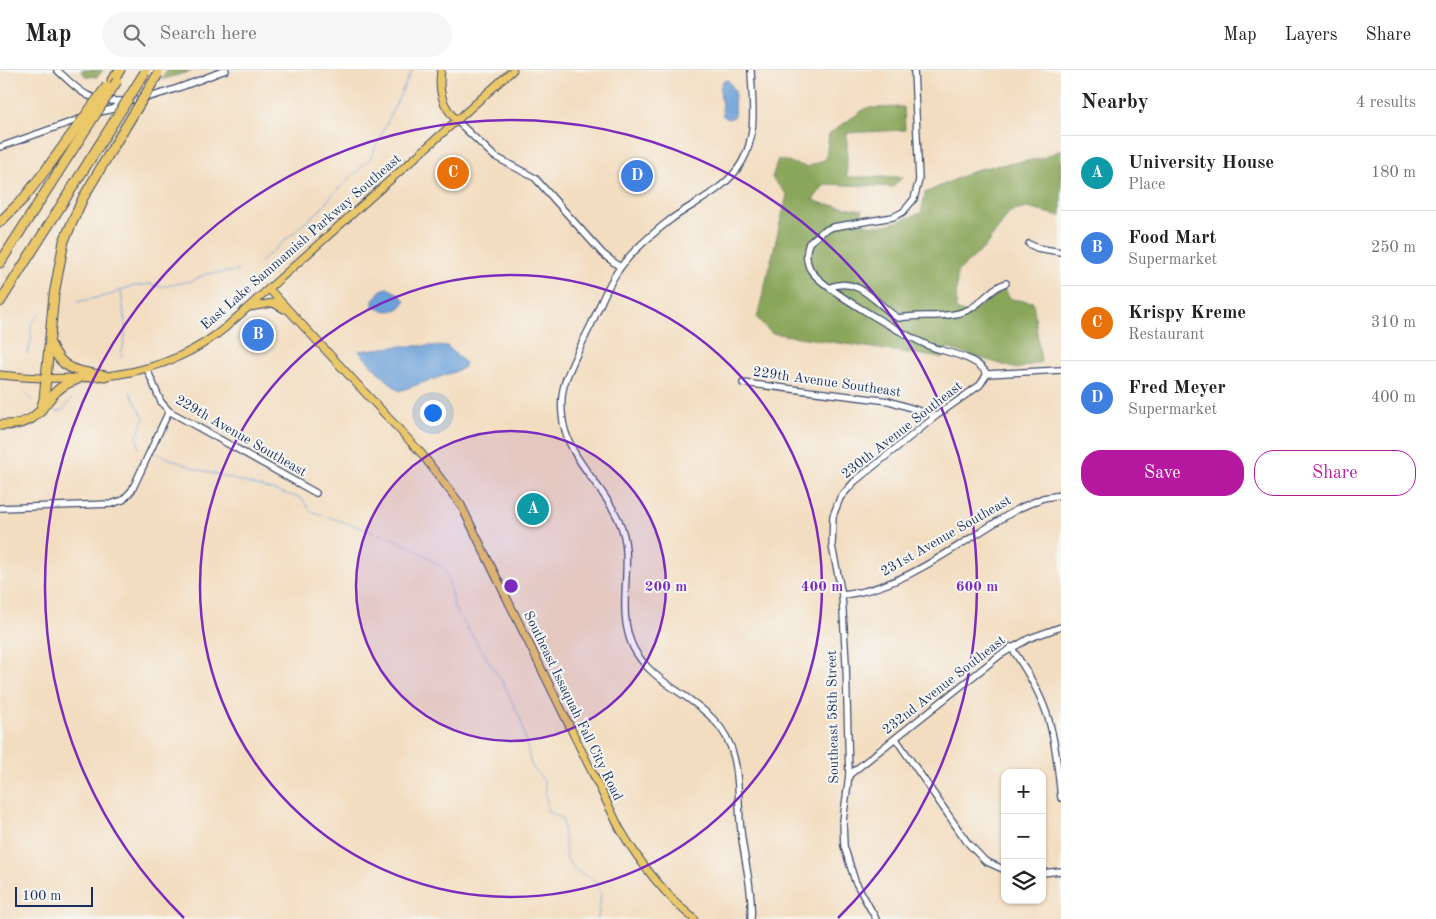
<!DOCTYPE html>
<meta charset="utf-8">
<style>
body{margin:0;font-family:"Old Standard TT",serif;background:#f6f6f6;color:#202124}
.controls{position:absolute;right:15px;bottom:15px;display:grid;overflow:hidden;border-radius:10px;box-shadow:0 1px 4px #0004}
.controls button{width:45px;height:45px;display:grid;place-items:center;padding:0;border:0;border-bottom:1px solid #e0e0e0;background:#fff;color:#202124;font:25px sans-serif}
.scale{position:absolute;left:15px;bottom:12px;width:78px;box-sizing:border-box;padding-left:5px;border:2px solid #1b2f5e;border-top:0;font-size:14px;line-height:18px;white-space:nowrap;color:#1b2f5e;-webkit-text-stroke:4px #f6f6f2;paint-order:stroke}
.you{position:absolute;left:432px;top:342px;width:18px;height:18px;margin:-12px;border:4px solid #fff;border-radius:50%;background:#1a73e8;box-shadow:0 0 0 8px #1a73e833}
.badge{display:grid;place-items:center;width:32px;height:32px;border-radius:50%;background:#b5179e;color:#fff;font-size:16px;font-weight:700}
.pin{position:absolute;translate:-50% -50%;border:2px solid #fff;box-shadow:0 1px 5px #0006}
.list{margin:0;padding:0;list-style:none}
h2{display:flex;justify-content:space-between;align-items:center;height:65px;margin:0;padding:0 20px;font-size:21px}
h2 small{font-size:16px;font-weight:400;color:#757577}
.list li{display:grid;grid-template-columns:32px 1fr auto;gap:15px;align-items:center;box-sizing:border-box;height:75px;padding:0 20px;border-top:1px solid #e0e0e0}
.list b{display:block;font-size:19px;white-space:nowrap}
.list p{margin:0;font-size:16px;white-space:nowrap;color:#757577}
.list em{font-size:16px;font-style:normal;color:#757577}
.actions{display:flex;gap:10px;padding:15px 20px}
.actions a{flex:1;padding:11px 0;border:1px solid #b5179e;border-radius:20px;text-align:center;font-size:18px;color:#b5179e}
.actions .main{background:#b5179e;color:#fff}
.icon{flex:none;width:28px;height:28px;fill:none;stroke:currentColor;stroke-width:2;stroke-linecap:round;stroke-linejoin:round}
.map{position:relative;flex:none;width:1061px;height:849px;overflow:hidden}
header{display:flex;align-items:center;gap:30px;box-sizing:border-box;height:70px;padding:0 25px;background:#fff;border-bottom:1px solid #e0e0e0}
header strong{font-size:24px}
nav{display:flex;gap:28px;margin-inline-start:auto;font-size:18px}
.search{width:350px;height:45px;background:#f6f6f6;display:flex;align-items:center;gap:12px;box-sizing:border-box;padding:0 18px;border-radius:28px;color:#757577;font-size:19px}
main{display:flex}
aside{flex:1;background:#fff}
.map>svg:first-child{display:block}
.forest{fill:#8aa65a;stroke:#526a5c}
.water{fill:#6ca0d8;stroke:#44689b}
.lines{fill:none;stroke-linecap:round;stroke-linejoin:round}
.stream{stroke:#6ca0d8;stroke-width:1}
.minor-casing{stroke:#3b496d;stroke-width:8}
.major-casing{stroke:#3b496d;stroke-width:9}
.highway-casing{stroke:#3b496d;stroke-width:11}
.minor{stroke:#fff;stroke-width:5.5}
.major{stroke:#eac769;stroke-width:7}
.highway{stroke:#eac769;stroke-width:9}
.highway-bridge-casing{stroke:#3b496d;stroke-width:11;stroke-linecap:butt}
.highway-bridge{stroke:#eac769;stroke-width:9}
.ring{fill:none;stroke:#7b2cbf;stroke-width:2.5}
.labels{text-anchor:middle;dominant-baseline:central;stroke-width:4;stroke-linejoin:round;paint-order:stroke}
.street-label{font-size:14px;fill:#1b2f5e;stroke:#f6f6f2}
.centre{fill:#7b2cbf;stroke:#f6f6f2;stroke-width:2.5}
.ring-label{font-size:15px;text-anchor:middle;font-weight:bold;fill:#7b2cbf;stroke:#f6f6f2;stroke-width:4;stroke-linejoin:round;paint-order:stroke}
</style>
<header>
<strong>Map</strong>
<div class="search"><svg class="icon" aria-label="search" viewBox="0 0 24 24"><circle cx="10" cy="10" r="6"/><path d="M15 15l6 6"/></svg>Search here</div>
<nav><a>Map</a><a>Layers</a><a>Share</a></nav>
</header>
<main>
<div class="map">
<svg width="1061" height="849" viewBox="0 0 1061 849">
<rect width="100%" height="100%" fill="#f6f6f2"/>
<filter id="ink" filterUnits="userSpaceOnUse"><feTurbulence type="fractalNoise" baseFrequency=".02" numOctaves="2"/><feDisplacementMap in="SourceGraphic" scale="10" xChannelSelector="R" yChannelSelector="G"/><feConvolveMatrix kernelMatrix="1 2 1 2 8 2 1 2 1" color-interpolation-filters="sRGB"/></filter>
<filter id="wash" filterUnits="userSpaceOnUse"><feTurbulence type="fractalNoise" baseFrequency=".0096" numOctaves="4" result="noise"/><feDisplacementMap in="SourceGraphic" scale="20" xChannelSelector="R" yChannelSelector="G"/><feGaussianBlur stdDeviation="1.12" result="paint"/><feColorMatrix in="noise" values="0 0 0 0 0 0 0 0 0 0 0 0 0 0 0 0 0 1.4 0 .05"/><feComposite in="paint" operator="in"/></filter>
<g filter="url(#wash)">
<rect width="100%" height="100%" fill="#f3ddc0"/>
<!-- forest -->
<g class="forest">
<path d="M81 0H103L97 7 85 6Z"/>
<path d="M167 0H194L161 10Z"/>
<path d="M904 37 905 60 847 63V107H903L893 117 825 114 813 130 824 134 863 140 858 152C881 161 899 151 921 143L925 123 978 99 1043 88 1061 80V146L1027 138 1010 142 984 178 957 202 956 239 969 244 1004 220 1011 229 1033 232 1041 292 1017 299 947 278 942 288 771 263 757 248 787 125 772 108 778 89 807 97 826 89 829 64 866 38Z"/>
</g>
<!-- water -->
<g class="water">
<path d="M728 10 735 21 734 47 728 49 723 46 720 19 723 11Z"/>
<path d="M387 218 399 224 405 231C398 244 385 242 373 237V230L381 220Z"/>
<path d="M401 276H447L465 293 463 298 457 301 399 321 376 300 359 281Z"/>
</g>
<g class="lines">
<!-- stream -->
<g class="stream">
<path d="M259 193 322 138 333 124 370 89 412 0"/>
<path d="M121 221 126 260 121 287"/>
<path d="M77 232 110 225 129 217 150 214 160 217 192 211 206 204 238 201"/>
<path d="M27 284 31 272V254L40 244"/>
<path d="M25 322 31 330"/>
<path d="M130 322 144 348 137 367 139 378"/>
<path d="M57 342 64 339 71 329"/>
<path d="M156 383 193 398 301 428 311 441 394 469 421 483 446 500 454 538 503 613 521 650 531 695 544 711 548 742 562 748 567 790 576 800 596 812 601 824 598 849"/>
</g>
</g>
</g>
<g filter="url(#ink)">
<g class="lines">
<!-- minor casing -->
<g class="minor-casing">
<g id="minor">
<path d="M57 0C67 9 76 19 87 25 128 44 186 14 226 0"/>
<path d="M914 0 919 110 914 129 903 142 893 147 833 157 823 161 809 173C806 181 806 191 810 199 821 219 905 265 929 276 947 283 976 286 987 304"/>
<path d="M96 43 113 39 120 32"/>
<path d="M457 51 494 86 535 108 603 184 620 197"/>
<path d="M0 77 85 47"/>
<path d="M1029 174 1037 178 1061 182"/>
<path d="M831 217C859 206 876 234 898 248 921 244 948 249 968 240 983 233 990 218 1006 213"/>
<path d="M147 299 161 332 169 341 316 423"/>
<path d="M987 304 1061 300"/>
<path d="M743 313 889 331 936 346"/>
<path d="M0 438 111 434 123 430 132 420 169 341"/>
<path d="M842 525C909 518 964 468 1022 437L1043 428 1061 425"/>
<path d="M1011 577C1051 635 1054 660 1061 728"/>
<path d="M896 669 967 772 985 791 1005 800"/>
<path d="M849 705 1000 585 1030 568 1061 557"/>
<path d="M1042 803 1061 801"/>
<path d="M751 849C753 819 744 790 741 761 736 722 744 680 713 649 688 623 650 611 633 577 614 537 637 490 619 451 602 412 565 388 562 343 561 332 562 320 566 309 573 291 582 273 591 255 600 236 607 215 620 198 633 180 652 164 670 150 694 132 726 120 742 92 758 64 752 31 751 0"/>
<path d="M876 849 855 811 844 776 843 751 849 705 846 593 842 525 832 476 833 446 840 428 854 412 936 346 980 315 987 304"/>
</g>
</g>
<!-- major casing -->
<g class="major-casing">
<g id="major">
<path d="M441 0C438 22 442 35 457 51"/>
<path d="M269 219 421 383 461 435 620 759C640 793 664 824 694 849"/>
<path d="M250 237 273 233 284 239"/>
<path d="M0 305C79 313 162 311 226 257L513 0"/>
</g>
</g>
<!-- highway casing -->
<g class="highway-casing">
<g id="highway">
<path d="M112 10 120 0"/>
<path d="M0 152 24 128 48 97"/>
<path d="M0 193 57 104"/>
<path d="M0 232 98 77"/>
<path d="M51 275C63 302 79 301 105 306"/>
<path d="M40 342 44 329 54 225 64 171 83 128 112 79"/>
<path d="M0 355C52 356 36 323 78 309"/>
</g>
</g>
<!-- minor -->
<use href="#minor" class="minor"/>
<!-- major -->
<use href="#major" class="major"/>
<!-- highway -->
<use href="#highway" class="highway"/>
<!-- highway-bridge casing -->
<g class="highway-bridge-casing">
<g id="highway-bridge">
<path d="M98 77 145 2"/>
<path d="M112 79 158 4"/>
<path d="M48 97 107 16"/>
<path d="M57 104 117 11"/>
</g>
</g>
<!-- highway-bridge -->
<use href="#highway-bridge" class="highway-bridge"/>
</g>
</g>
<!-- distance rings -->
<circle cx="511" cy="516" r="155" fill="#7b2cbf" fill-opacity=".12"/>
<g class="ring">
<circle cx="511" cy="516" r="155"/>
<circle cx="511" cy="516" r="311"/>
<path d="M184 848A466 466 0 1 1 838 848"/>
</g>
<g class="labels">
<!-- street labels -->
<g class="street-label">
<text transform="translate(301 172) rotate(-41)">East Lake Sammamish Parkway Southeast</text>
<text transform="translate(827 312) rotate(8)">229th Avenue Southeast</text>
<text transform="translate(902 360) rotate(-38)">230th Avenue Southeast</text>
<text transform="translate(241 366) rotate(30)">229th Avenue Southeast</text>
<text transform="translate(946 466) rotate(-30)">231st Avenue Southeast</text>
<text transform="translate(944 615) rotate(-38)">232nd Avenue Southeast</text>
<text transform="translate(573 636) rotate(64)">Southeast Issaquah Fall City Road</text>
<text transform="translate(833 647) rotate(-91)">Southeast 58th Street</text>
</g>
</g>
<circle cx="511" cy="516" r="8" class="centre"/>
<g class="ring-label">
<text x="666" y="521">200 m</text>
<text x="822" y="521">400 m</text>
<text x="977" y="521">600 m</text>
</g>
</svg>
<div class="controls">
<button>+</button>
<button>−</button>
<button><svg class="icon" aria-label="layers" viewBox="0 0 24 24"><path d="M12 4l9 5-9 5-9-5zM3 14l9 5 9-5"/></svg></button>
</div>
<div class="scale">100 m</div>
<div class="you"></div>
<div class="pin badge" style="left:533px;top:439px;background:#0f9aa8">A</div>
<div class="pin badge" style="left:258px;top:265px;background:#3f7fe0">B</div>
<div class="pin badge" style="left:453px;top:103px;background:#e8710a">C</div>
<div class="pin badge" style="left:637px;top:106px;background:#3f7fe0">D</div>
</div>
<aside>
<h2>Nearby<small>4 results</small></h2>
<ul class="list">
<li><span class="badge" style="background:#0f9aa8">A</span><div><b>University House</b><p>Place</p></div><em>180 m</em></li>
<li><span class="badge" style="background:#3f7fe0">B</span><div><b>Food Mart</b><p>Supermarket</p></div><em>250 m</em></li>
<li><span class="badge" style="background:#e8710a">C</span><div><b>Krispy Kreme</b><p>Restaurant</p></div><em>310 m</em></li>
<li><span class="badge" style="background:#3f7fe0">D</span><div><b>Fred Meyer</b><p>Supermarket</p></div><em>400 m</em></li>
</ul>
<div class="actions"><a class="main">Save</a><a>Share</a></div>
</aside>
</main>
